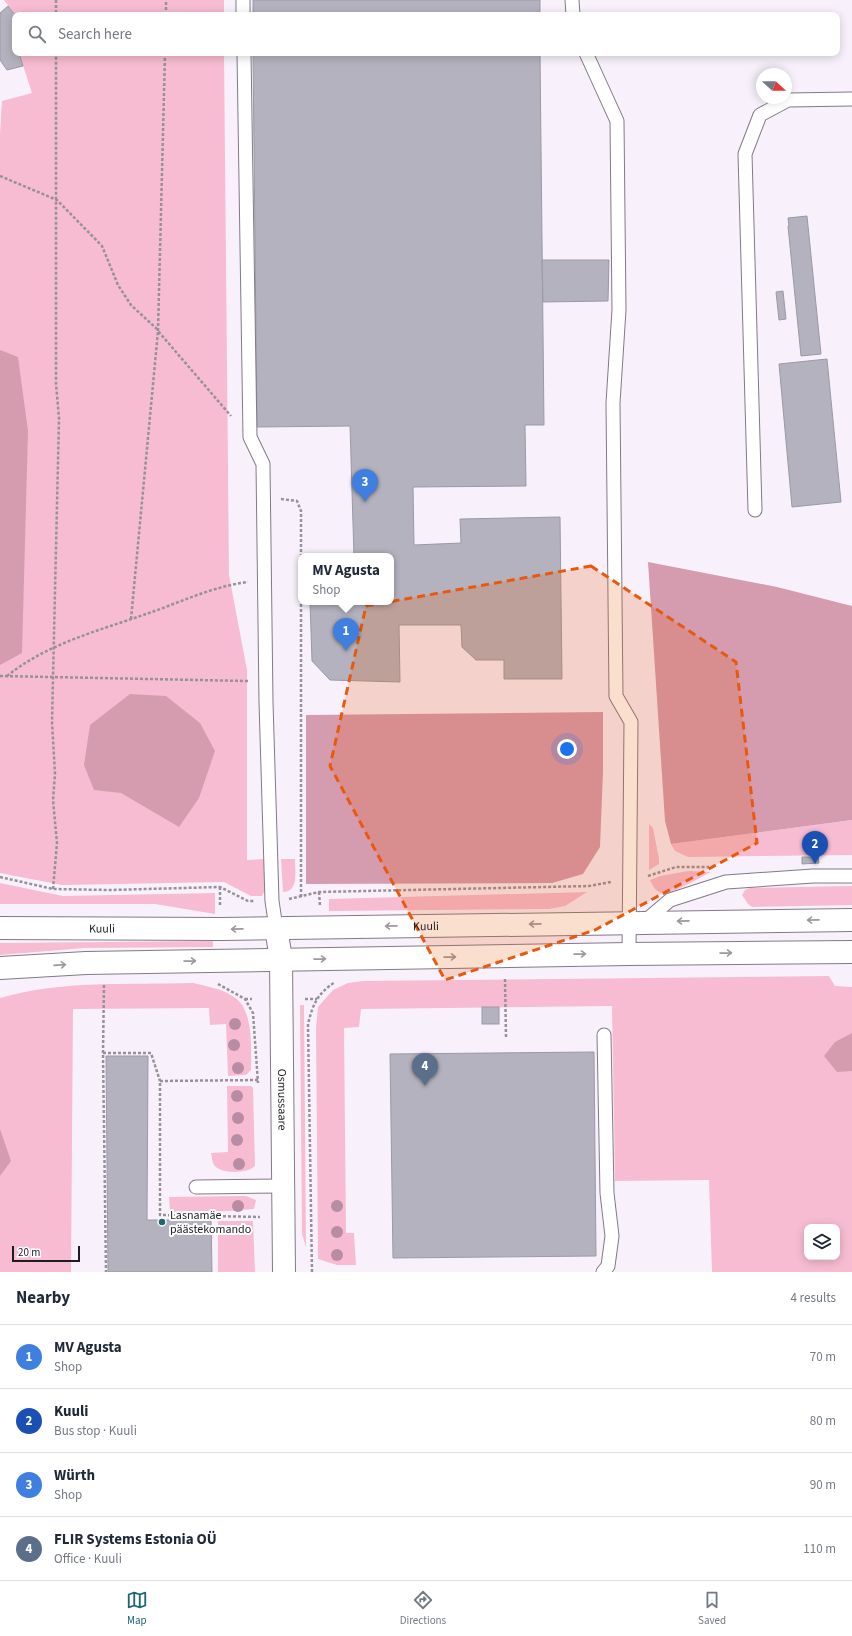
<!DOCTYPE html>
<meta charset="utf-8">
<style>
body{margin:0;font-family:"Source Sans 3",sans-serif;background:#f2f2f3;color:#1f2937}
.controls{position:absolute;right:12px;bottom:12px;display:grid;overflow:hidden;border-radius:8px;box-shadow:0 2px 10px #0003}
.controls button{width:36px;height:36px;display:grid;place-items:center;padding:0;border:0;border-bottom:1px solid #e0e1e3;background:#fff;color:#1f2937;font:20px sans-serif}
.compass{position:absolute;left:756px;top:68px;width:36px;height:36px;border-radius:50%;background:#fff;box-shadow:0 2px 10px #0003;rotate:111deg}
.scale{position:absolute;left:12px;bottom:10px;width:68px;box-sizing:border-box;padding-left:4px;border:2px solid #1f1c21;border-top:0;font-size:11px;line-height:14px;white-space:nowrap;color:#1f1c21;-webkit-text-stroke:3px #fff;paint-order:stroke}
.you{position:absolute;left:567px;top:749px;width:14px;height:14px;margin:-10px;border:3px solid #fff;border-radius:50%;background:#1a73e8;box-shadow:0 0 0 6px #1a73e833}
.badge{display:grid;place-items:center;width:26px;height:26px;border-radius:50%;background:#1d6773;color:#fff;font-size:13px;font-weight:700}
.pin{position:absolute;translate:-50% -33px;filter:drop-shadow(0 1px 2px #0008)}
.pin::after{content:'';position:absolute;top:21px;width:14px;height:12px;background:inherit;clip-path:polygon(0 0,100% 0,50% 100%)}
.popup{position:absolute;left:298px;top:553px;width:96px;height:52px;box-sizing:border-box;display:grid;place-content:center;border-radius:8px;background:#fff;filter:drop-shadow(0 1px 3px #0005);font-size:13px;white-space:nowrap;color:#747a83}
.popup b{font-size:15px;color:#1f2937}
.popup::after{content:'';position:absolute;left:50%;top:100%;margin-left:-8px;border:8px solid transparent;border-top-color:#fff}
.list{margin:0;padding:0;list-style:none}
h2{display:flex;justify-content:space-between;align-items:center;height:52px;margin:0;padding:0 16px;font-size:17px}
h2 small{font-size:13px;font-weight:400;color:#747a83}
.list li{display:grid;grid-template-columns:26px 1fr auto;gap:12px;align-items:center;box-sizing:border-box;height:64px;padding:0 16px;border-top:1px solid #e0e1e3}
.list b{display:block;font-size:15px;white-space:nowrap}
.list p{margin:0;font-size:13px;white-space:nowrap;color:#747a83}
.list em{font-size:13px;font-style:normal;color:#747a83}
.icon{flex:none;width:22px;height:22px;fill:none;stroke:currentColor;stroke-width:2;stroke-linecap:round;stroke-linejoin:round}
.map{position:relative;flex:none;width:852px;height:1272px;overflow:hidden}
.search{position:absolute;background:#fff;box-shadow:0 2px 10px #0003;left:12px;right:12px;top:12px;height:44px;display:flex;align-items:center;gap:10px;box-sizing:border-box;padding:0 14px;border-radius:8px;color:#747a83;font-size:15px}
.sheet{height:308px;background:#fff}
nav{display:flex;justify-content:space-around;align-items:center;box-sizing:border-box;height:56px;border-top:1px solid #e0e1e3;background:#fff;font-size:11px;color:#747a83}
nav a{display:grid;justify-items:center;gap:2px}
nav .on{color:#1d6773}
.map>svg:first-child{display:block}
.green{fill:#f7bcd1;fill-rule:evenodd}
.forest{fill:#d59cb0}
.building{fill:#b4b2bf;stroke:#9b99a5}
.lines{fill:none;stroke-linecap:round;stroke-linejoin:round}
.lane-casing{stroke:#817a85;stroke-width:15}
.street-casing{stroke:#817a85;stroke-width:24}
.secondary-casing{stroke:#817a85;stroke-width:24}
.path{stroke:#969199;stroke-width:2.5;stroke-dasharray:3 2;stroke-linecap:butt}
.lane{stroke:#fff;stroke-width:13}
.street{stroke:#fff;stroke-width:22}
.secondary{stroke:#fff;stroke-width:22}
.tree{fill:#b88da3}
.oneway{stroke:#9a999b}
.marked{fill:#e8590c;fill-opacity:0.2;stroke:#e8590c;stroke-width:3;stroke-dasharray:8 5;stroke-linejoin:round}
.poi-dot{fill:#1d6773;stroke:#fff;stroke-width:1.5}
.labels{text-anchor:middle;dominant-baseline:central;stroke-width:4;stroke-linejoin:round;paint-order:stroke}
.street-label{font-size:12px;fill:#1f1c21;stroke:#fff}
.poi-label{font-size:12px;fill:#1f1c21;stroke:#fff;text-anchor:start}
</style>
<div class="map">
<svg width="852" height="1272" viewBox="0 0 852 1272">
<rect width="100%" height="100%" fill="#f8f1fc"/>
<!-- green -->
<g class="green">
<path d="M4 0H224V15H15Z"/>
<path d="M19 53H224L229 575 247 670V860L264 859 265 890 262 896H251L224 882 62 885 0 873V134L2 101 32 93Z"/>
<path d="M852 820V855L688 857 675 851 671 844Z"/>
<path d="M649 824 653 828 659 859V864L649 870Z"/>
<path d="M281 859H295C295 871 299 892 283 892Z"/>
<path d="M688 871 711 872C701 877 673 894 663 893 656 892 653 887 650 880L660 876Z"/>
<path d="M0 883 63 896 215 893V914L155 904H0Z"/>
<path d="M852 886V905L752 907 748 904 742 895 745 890 750 888Z"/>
<path d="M587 892 565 906 549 909 329 911V899Z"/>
<path d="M213 941V947L84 948 0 955V943Z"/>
<path d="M829 976 835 986 852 987V1272H712L709 1180 615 1181 612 1006 361 1009 359 1027 344 1028 346 1233H354L356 1265H337L318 1259 316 1029 318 1007 333 990 348 983 363 981ZM807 1227H837V1257H807Z"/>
<path d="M193 983C206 986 223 989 234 997 254 1010 251 1048 251 1070L246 1075 228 1076 226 1024 210 1025 209 1008 73 1009 71 1272H0V998C62 980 129 985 193 983Z"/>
<path d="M300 1005H304L306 1247 302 1234Z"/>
<path d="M227 1086H251L253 1088 255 1166C248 1174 220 1174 214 1165 212 1162 212 1157 211 1153L228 1152Z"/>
<path d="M246 1196 256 1200 254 1209 228 1211 170 1212 169 1197Z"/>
<path d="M218 1221H253L255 1272H218Z"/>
</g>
<!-- forest -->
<g class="forest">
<path d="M0 350 18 357 28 431 22 653 0 665Z"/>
<path d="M648 562 777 587 852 606V820L671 844 665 821Z"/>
<path d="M130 694 166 696 200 723 215 751 199 798 179 827 121 793 94 790 84 765 90 725Z"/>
<path d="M603 712V772L600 847 583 874 552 883 306 884V715Z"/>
<path d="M852 1033V1071L837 1072 824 1056 835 1042Z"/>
<path d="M0 1129 11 1161 0 1176Z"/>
</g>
<!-- building -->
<g class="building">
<rect x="253" y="0" width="287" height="15"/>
<path d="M8 6 15 15V53H19L23 66 7 70 0 60V13Z"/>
<path d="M253 53H540L544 425H525L526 486 413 487 414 545 461 543 460 519 560 517 562 679H504V660H476L462 647 461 625H399L400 682 330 680 312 661 310 602H391V556H354L350 426 257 427Z"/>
<path d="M807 216 821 354 801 356 788 226H789L788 218Z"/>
<path d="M542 260H609L608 301 543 302Z"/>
<path d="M783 291 786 319 779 320 776 292Z"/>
<path d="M827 359 841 502 792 507 779 364Z"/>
<path d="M802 857H818L819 863 802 864Z"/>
<rect x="482" y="1007" width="17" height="17"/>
<path d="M594 1052 596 1256 393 1258 390 1054Z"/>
<path d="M106 1056H148L147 1220H211L212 1272H108Z"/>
</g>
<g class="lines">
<!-- lane casing -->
<g class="lane-casing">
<g id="lane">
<path d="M243 0V15"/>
<path d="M572 0 573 15"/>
<path d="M244 53 250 437 263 464 266 702 272 901 276 928"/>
<path d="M586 53 617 121 619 310 613 403 616 696 631 722 629 954"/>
<path d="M755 510 745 154 760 115 788 100 852 99"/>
<path d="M644 922 670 900 726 882 813 876H852"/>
<path d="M196 1187 283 1186"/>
<path d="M603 1272 608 1266 612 1236 607 1193 604 1035"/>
</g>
</g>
<!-- street casing -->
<g class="street-casing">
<g id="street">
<path id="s1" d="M276 928 281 959 284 1272"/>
</g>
</g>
<!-- secondary casing -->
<g class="secondary-casing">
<g id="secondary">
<path id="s2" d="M0 928 220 929 852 920"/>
<path d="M0 968 86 963 629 954 852 952"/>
</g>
</g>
<!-- path -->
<g class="path">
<path d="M56 0V15"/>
<path d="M166 15V0"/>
<path d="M0 176 57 200 102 246 118 285 131 305 158 330"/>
<path d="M158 331 165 53"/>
<path d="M281 499 297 501 301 511V898"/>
<path d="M131 619 158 331 231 416"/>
<path d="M0 676 248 681"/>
<path d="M7 676C48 643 101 630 149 613 181 602 214 586 248 582"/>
<path d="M648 876 676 867H709"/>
<path d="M0 877 53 889 110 890 220 887 248 901H255"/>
<path d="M220 887V907"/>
<path d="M53 889 57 843 53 800 55 774 52 722 59 418 56 384V53"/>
<path d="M319 892 320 906"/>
<path d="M289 899 319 892 589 886 611 882"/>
<path d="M505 979 506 1037"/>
<path d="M218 984 245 999 253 1013 258 1083"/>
<path d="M104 985 103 1053 106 1272"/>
<path d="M245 999H252"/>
<path d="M305 999H317"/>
<path d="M103 1053H151L160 1081"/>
<path d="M258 1080 160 1081V1215L260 1217"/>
<path d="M312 1272 308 1024C313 1004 317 994 335 982"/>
</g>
<!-- lane -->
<use href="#lane" class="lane"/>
<!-- street -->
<use href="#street" class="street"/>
<!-- secondary -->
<use href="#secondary" class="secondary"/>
</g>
<!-- trees -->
<g class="tree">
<circle cx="235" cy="1024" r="6"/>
<circle cx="234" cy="1045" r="6"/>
<circle cx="238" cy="1068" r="6"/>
<circle cx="237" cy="1096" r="6"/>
<circle cx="238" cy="1118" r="6"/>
<circle cx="237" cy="1140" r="6"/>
<circle cx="239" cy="1164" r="6"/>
<circle cx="238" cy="1206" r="6"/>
<circle cx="337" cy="1206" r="6"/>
<circle cx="337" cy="1232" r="6"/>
<circle cx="337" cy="1255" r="6"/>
</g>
<!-- one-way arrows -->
<defs><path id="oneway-shaft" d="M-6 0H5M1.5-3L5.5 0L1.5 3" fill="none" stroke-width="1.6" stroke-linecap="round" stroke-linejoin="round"/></defs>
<g class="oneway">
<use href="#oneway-shaft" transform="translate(813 920) rotate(179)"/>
<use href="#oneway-shaft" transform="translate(683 921) rotate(179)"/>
<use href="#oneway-shaft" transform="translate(535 924) rotate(179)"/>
<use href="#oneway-shaft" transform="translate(391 926) rotate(179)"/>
<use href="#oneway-shaft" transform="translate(237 929) rotate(179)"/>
<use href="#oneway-shaft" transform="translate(726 953) rotate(-1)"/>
<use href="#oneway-shaft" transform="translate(580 954) rotate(-1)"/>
<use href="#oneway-shaft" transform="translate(450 957) rotate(-1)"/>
<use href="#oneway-shaft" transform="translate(320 959) rotate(-1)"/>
<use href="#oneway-shaft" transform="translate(190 961) rotate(-1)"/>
<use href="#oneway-shaft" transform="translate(60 965) rotate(-4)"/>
</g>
<!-- marked area -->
<path class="marked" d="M591 566 736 662 757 843 595 930 445 980 330 766 366 606Z"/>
<!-- markers -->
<circle class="poi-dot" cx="162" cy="1222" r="4"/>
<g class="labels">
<!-- street labels -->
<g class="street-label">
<text stroke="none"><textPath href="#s2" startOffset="426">Kuuli</textPath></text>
<text stroke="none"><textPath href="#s2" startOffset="102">Kuuli</textPath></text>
<text stroke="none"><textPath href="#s1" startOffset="172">Osmussaare</textPath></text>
</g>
<!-- poi labels -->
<g class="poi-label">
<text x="170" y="1215">Lasnamäe<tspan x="170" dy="14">päästekomando</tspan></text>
</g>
</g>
</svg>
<div class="controls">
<button><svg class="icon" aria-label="layers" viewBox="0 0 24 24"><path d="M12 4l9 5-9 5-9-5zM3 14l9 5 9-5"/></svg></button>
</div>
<svg class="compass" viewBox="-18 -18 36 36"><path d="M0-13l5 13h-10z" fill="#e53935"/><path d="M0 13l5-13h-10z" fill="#747a83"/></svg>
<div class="scale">20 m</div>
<div class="you"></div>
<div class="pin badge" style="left:346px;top:651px;background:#3f7fe0">1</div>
<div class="popup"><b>MV Agusta</b>Shop</div>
<div class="pin badge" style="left:815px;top:864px;background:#1a4fb4">2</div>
<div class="pin badge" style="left:365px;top:502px;background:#3f7fe0">3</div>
<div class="pin badge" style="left:425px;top:1086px;background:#5c6f8a">4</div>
<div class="search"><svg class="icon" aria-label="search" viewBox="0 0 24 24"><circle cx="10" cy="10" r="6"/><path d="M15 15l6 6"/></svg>Search here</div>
</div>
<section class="sheet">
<h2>Nearby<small>4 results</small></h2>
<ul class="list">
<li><span class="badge" style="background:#3f7fe0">1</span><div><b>MV Agusta</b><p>Shop</p></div><em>70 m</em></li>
<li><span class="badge" style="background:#1a4fb4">2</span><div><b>Kuuli</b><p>Bus stop · Kuuli</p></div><em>80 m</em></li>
<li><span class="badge" style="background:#3f7fe0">3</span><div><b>Würth</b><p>Shop</p></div><em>90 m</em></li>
<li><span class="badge" style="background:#5c6f8a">4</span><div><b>FLIR Systems Estonia OÜ</b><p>Office · Kuuli</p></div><em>110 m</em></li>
</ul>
</section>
<nav>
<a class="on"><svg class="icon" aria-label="map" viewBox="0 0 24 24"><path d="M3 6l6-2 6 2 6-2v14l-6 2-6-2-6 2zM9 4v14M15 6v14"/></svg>Map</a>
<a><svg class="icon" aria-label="directions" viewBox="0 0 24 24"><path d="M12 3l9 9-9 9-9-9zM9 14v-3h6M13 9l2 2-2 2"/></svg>Directions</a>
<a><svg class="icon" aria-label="saved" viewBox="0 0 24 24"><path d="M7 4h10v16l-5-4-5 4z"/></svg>Saved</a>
</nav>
